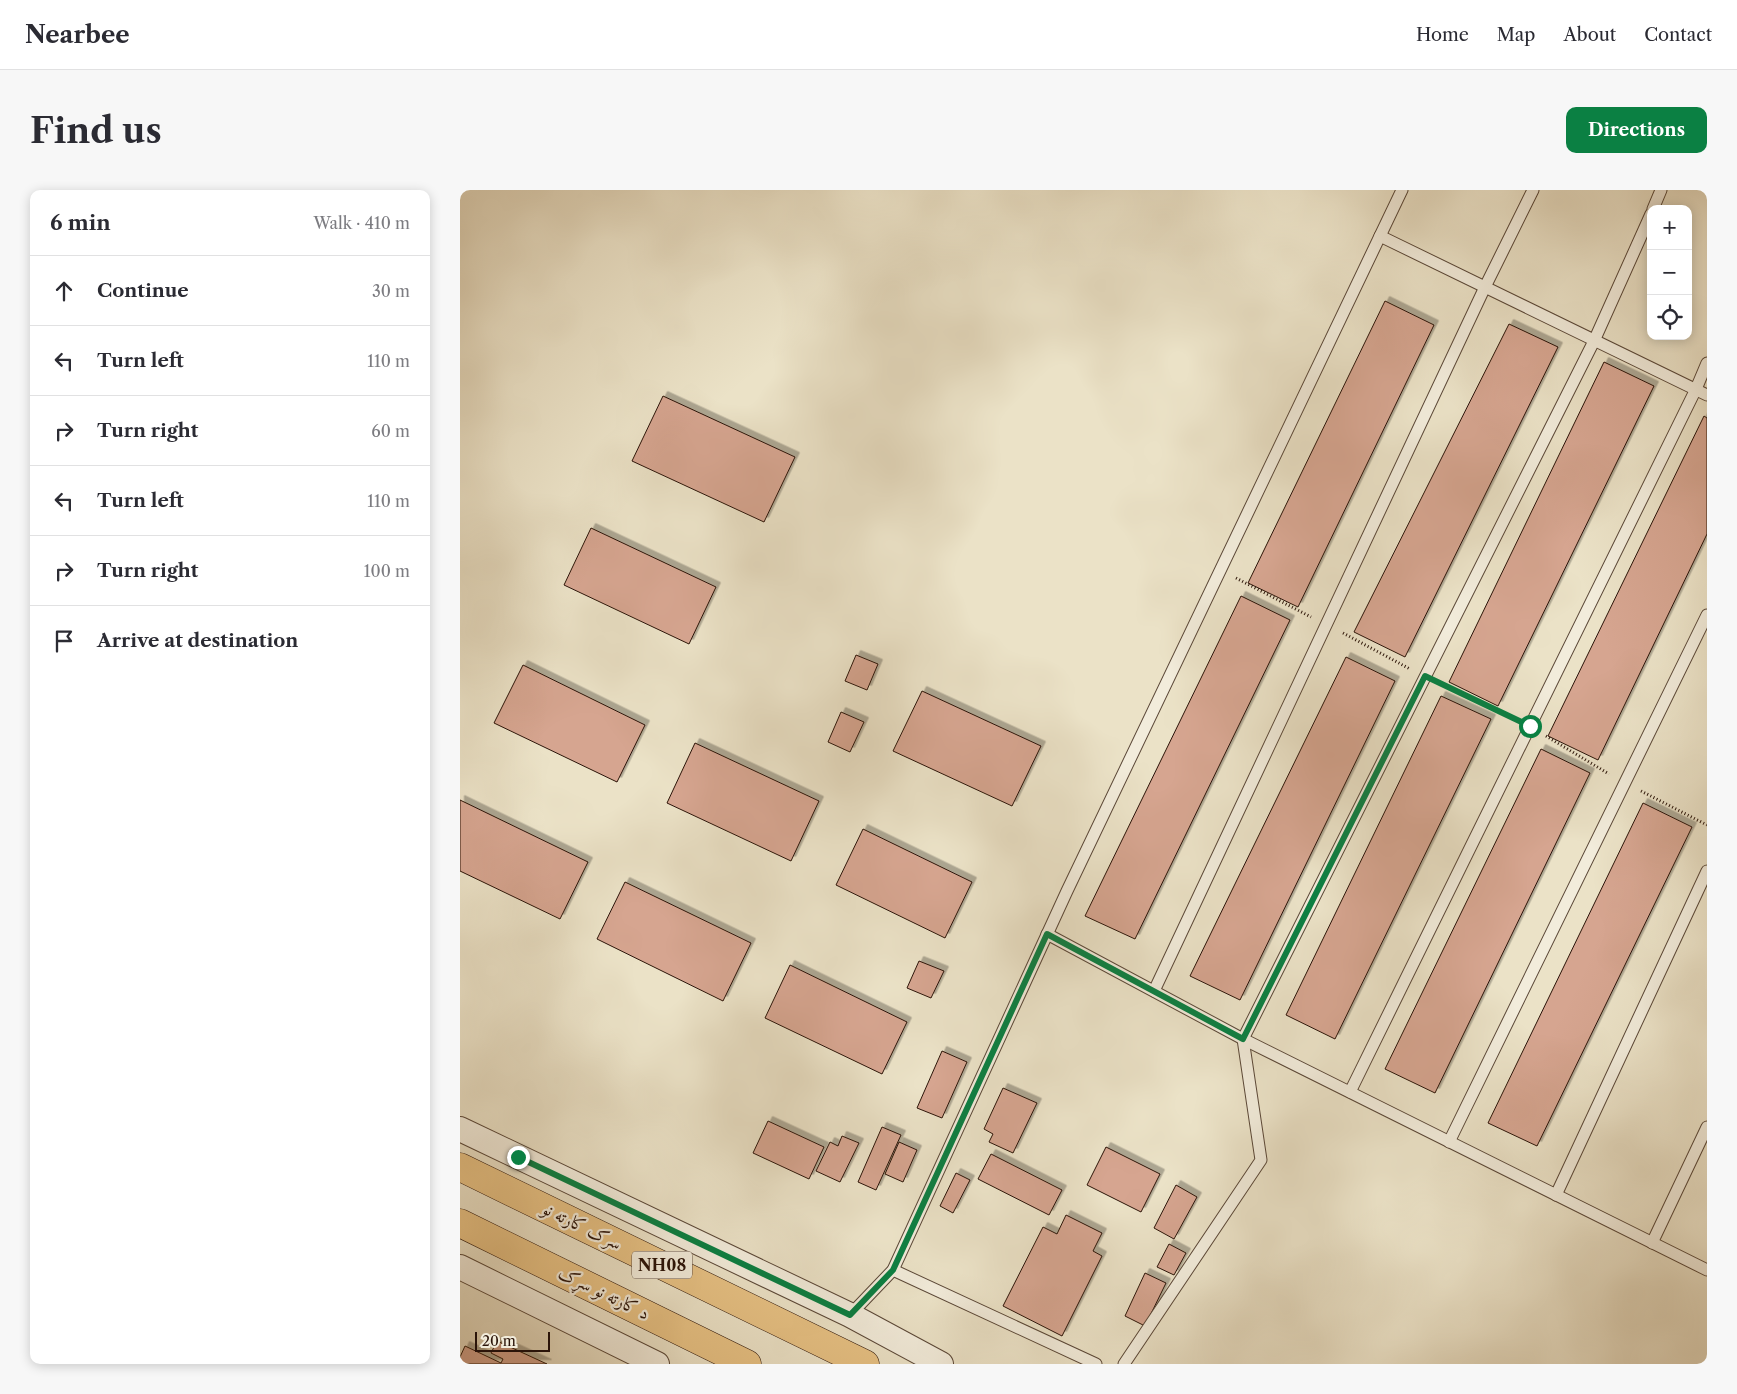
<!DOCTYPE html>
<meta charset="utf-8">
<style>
body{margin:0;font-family:"Libre Caslon Text",Amiri,serif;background:#f7f7f7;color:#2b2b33}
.controls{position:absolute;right:15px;top:15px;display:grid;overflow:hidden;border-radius:10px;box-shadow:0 2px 12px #0003}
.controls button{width:45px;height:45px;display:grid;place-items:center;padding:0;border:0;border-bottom:1px solid #e1e1e2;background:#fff;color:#2b2b33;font:25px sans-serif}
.scale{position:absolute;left:15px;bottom:12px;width:75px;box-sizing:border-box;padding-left:5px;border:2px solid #2b1409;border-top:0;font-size:14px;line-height:18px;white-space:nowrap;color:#2b1409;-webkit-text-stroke:4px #f2ecdb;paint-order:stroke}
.stop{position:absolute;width:15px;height:15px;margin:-11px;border:4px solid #0b8043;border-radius:50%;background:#fff}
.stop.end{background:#0b8043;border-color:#fff;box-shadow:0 1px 5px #0008}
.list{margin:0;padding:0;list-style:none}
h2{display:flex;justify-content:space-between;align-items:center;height:65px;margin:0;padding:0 20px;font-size:21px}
h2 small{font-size:16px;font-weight:400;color:#7c7c81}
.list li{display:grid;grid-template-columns:32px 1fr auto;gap:15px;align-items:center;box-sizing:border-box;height:70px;padding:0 20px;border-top:1px solid #e1e1e2}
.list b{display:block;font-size:19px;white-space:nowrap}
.list em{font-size:16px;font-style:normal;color:#7c7c81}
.icon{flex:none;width:28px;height:28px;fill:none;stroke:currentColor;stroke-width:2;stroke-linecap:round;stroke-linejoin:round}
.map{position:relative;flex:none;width:1247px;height:1174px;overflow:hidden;border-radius:10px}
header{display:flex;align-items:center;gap:30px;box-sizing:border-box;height:70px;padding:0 25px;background:#fff;border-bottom:1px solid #e1e1e2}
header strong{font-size:24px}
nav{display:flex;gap:28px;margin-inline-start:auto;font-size:18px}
.intro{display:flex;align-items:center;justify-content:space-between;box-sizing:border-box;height:120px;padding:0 30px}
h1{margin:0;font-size:35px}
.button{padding:12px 22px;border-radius:10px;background:#0b8043;color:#fff;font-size:18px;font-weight:700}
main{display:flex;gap:30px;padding:0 30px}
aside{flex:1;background:#fff;border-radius:10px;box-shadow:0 2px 12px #0003}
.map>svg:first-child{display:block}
.building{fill:#d6a590;stroke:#2b1409;filter:url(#shadow)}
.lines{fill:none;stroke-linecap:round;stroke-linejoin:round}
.lane-casing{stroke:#5b4838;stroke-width:13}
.street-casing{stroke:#5b4838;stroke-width:26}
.highway-casing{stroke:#2b1409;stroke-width:29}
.path{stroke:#2b1409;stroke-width:3;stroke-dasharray:1 2.5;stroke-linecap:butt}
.lane{stroke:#f2ecdb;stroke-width:11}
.street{stroke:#f2ecdb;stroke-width:24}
.highway{stroke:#e6c184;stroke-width:28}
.route{stroke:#0b8043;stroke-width:6}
.labels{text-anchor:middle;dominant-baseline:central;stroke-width:4.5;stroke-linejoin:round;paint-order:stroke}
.shield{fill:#f2ecdb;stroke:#675548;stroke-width:1}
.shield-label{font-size:16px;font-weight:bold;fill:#2b1409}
.street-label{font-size:18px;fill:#2b1409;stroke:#f2ecdb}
</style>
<header>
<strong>Nearbee</strong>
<nav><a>Home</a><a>Map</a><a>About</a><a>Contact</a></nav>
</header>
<div class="intro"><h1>Find us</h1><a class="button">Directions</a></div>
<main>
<aside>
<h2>6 min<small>Walk · 410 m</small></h2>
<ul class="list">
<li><svg class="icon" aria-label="ahead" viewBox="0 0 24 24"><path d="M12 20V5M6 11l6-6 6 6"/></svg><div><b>Continue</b></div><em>30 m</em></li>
<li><svg class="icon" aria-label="left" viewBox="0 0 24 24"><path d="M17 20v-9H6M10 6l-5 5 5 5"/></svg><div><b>Turn left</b></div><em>110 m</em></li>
<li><svg class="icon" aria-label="right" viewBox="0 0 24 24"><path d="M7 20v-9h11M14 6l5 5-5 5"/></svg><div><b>Turn right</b></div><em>60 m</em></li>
<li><svg class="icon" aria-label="left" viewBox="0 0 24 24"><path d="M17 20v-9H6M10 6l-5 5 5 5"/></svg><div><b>Turn left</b></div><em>110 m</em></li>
<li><svg class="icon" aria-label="right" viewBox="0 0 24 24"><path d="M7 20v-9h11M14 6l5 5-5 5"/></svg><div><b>Turn right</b></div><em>100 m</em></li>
<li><svg class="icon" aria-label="arrive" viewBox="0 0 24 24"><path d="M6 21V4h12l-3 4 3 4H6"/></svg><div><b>Arrive at destination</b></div></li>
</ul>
</aside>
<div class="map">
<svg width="1247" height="1174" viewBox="0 0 1247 1174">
<defs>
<filter id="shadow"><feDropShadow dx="4.5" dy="-4.5" stdDeviation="0" flood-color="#0004"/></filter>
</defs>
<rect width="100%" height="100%" fill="#ebe2c7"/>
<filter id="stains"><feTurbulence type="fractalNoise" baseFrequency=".004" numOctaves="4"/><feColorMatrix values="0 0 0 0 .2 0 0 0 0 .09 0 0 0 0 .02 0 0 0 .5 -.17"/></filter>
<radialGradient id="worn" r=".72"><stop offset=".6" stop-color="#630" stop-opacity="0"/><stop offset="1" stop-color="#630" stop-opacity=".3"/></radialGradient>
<!-- building -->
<g class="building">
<path d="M925 111 974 135 838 417 788 393Z"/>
<path d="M1049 134 1098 157 945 467 894 442Z"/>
<path d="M1144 172 1194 196 1038 516 989 492Z"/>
<path d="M203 206 335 267 304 332 172 271Z"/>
<path d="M1244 226 1247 228V344L1138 570 1088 546Z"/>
<path d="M131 338 256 397 229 454 104 395Z"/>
<path d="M781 406 830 430 675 749 625 726Z"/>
<path d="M396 465 418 474 407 500 385 491Z"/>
<path d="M886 467 935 491 780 810 730 786Z"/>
<path d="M63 475 185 535 157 592 34 533Z"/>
<path d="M462 501 581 556 552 616 433 561Z"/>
<path d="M981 506 1031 529 875 849 826 825Z"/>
<path d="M381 522 404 532 390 562 368 552Z"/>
<path d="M235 553 359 611 331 671 207 613Z"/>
<path d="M1081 559 1130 583 975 903 925 879Z"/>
<path d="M0 610 128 672 100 729 0 681Z"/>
<path d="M1183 613 1232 637 1077 956 1028 933Z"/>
<path d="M403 639 512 692 485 748 376 695Z"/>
<path d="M165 692 291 753 263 811 137 749Z"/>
<path d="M459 771 484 781 471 808 447 798Z"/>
<path d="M330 775 447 832 422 884 305 828Z"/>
<path d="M482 861 507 872 482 928 457 918Z"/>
<path d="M543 898 577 913 553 963 529 952 533 944 524 939Z"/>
<path d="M308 931 364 957 349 989 293 963Z"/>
<path d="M422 937 441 945 416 1000 398 992Z"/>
<path d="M382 946 399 953 380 992 356 981 370 952 378 956Z"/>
<path d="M439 952 457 960 443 992 425 984Z"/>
<path d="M646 957 700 984 681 1022 627 995Z"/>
<path d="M531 964 602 1000 589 1025 518 989Z"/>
<path d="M496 983 510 990 493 1023 480 1016Z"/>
<path d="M716 995 737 1007 714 1049 694 1038Z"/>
<path d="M606 1025 642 1043 633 1061 642 1066 602 1146 543 1116 583 1037 597 1044Z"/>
<path d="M709 1054 726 1063 714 1085 697 1077Z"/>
<path d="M685 1083 706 1093 685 1136 665 1126Z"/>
<path d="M37 1151 87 1174H0V1167L5 1156 41 1173 43 1169 31 1163Z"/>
</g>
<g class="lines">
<!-- lane casing -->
<g class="lane-casing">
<g id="lane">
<path d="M1193 19 1201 0"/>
<path d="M920 46 1247 205"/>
<path d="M587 744 783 849 1247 1080"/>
<path d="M694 801 1025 97 1073 0"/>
<path d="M890 902 1236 199 1247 173"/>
<path d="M989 952 1247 425"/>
<path d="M1096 1005 1247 681"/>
<path d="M1192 1053 1247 937"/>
<path d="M433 1080 636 1174"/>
<path d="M390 1125 433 1080 607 701 942 0"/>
<path d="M664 1174 801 970 783 849 1134 151 1191 24"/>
</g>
</g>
<!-- street casing -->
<g class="street-casing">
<g id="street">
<path d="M0 939 390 1125 481 1174"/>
<path d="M0 1077 197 1174"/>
</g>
</g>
<!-- highway casing -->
<g class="highway-casing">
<g id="highway">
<path d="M0 977 405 1174"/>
<path d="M0 1033 287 1174"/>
</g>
</g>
<!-- path -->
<g class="path">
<path d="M776 388 851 427"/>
<path d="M883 443 950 479"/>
<path d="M981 494 1054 529"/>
<path d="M1086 546 1149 584"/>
<path d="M1181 601 1247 635"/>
</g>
<!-- lane -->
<use href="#lane" class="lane"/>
<!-- street -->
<use href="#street" class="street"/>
<!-- highway -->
<use href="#highway" class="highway"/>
</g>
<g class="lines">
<!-- route -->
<path class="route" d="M58 967 390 1125 433 1080 587 744 783 849 965 486 1070 536"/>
</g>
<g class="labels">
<!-- shield labels -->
<rect class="shield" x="172" y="1061.5" width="60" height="27" rx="4"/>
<g class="shield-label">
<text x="202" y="1075">NH08</text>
</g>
<!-- street labels -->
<g class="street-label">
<text transform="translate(122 1036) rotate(26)">سرک کارته نو</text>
<text transform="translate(144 1103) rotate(26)">د کارته نو سړک</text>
</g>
</g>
<rect width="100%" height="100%" filter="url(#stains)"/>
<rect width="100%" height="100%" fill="url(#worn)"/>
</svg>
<div class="controls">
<button>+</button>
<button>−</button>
<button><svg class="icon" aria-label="locate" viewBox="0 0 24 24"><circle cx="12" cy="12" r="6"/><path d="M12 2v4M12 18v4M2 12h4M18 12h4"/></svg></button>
</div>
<div class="scale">20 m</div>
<div class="stop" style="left:1070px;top:536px"></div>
<div class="stop end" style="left:58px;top:967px"></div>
</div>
</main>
